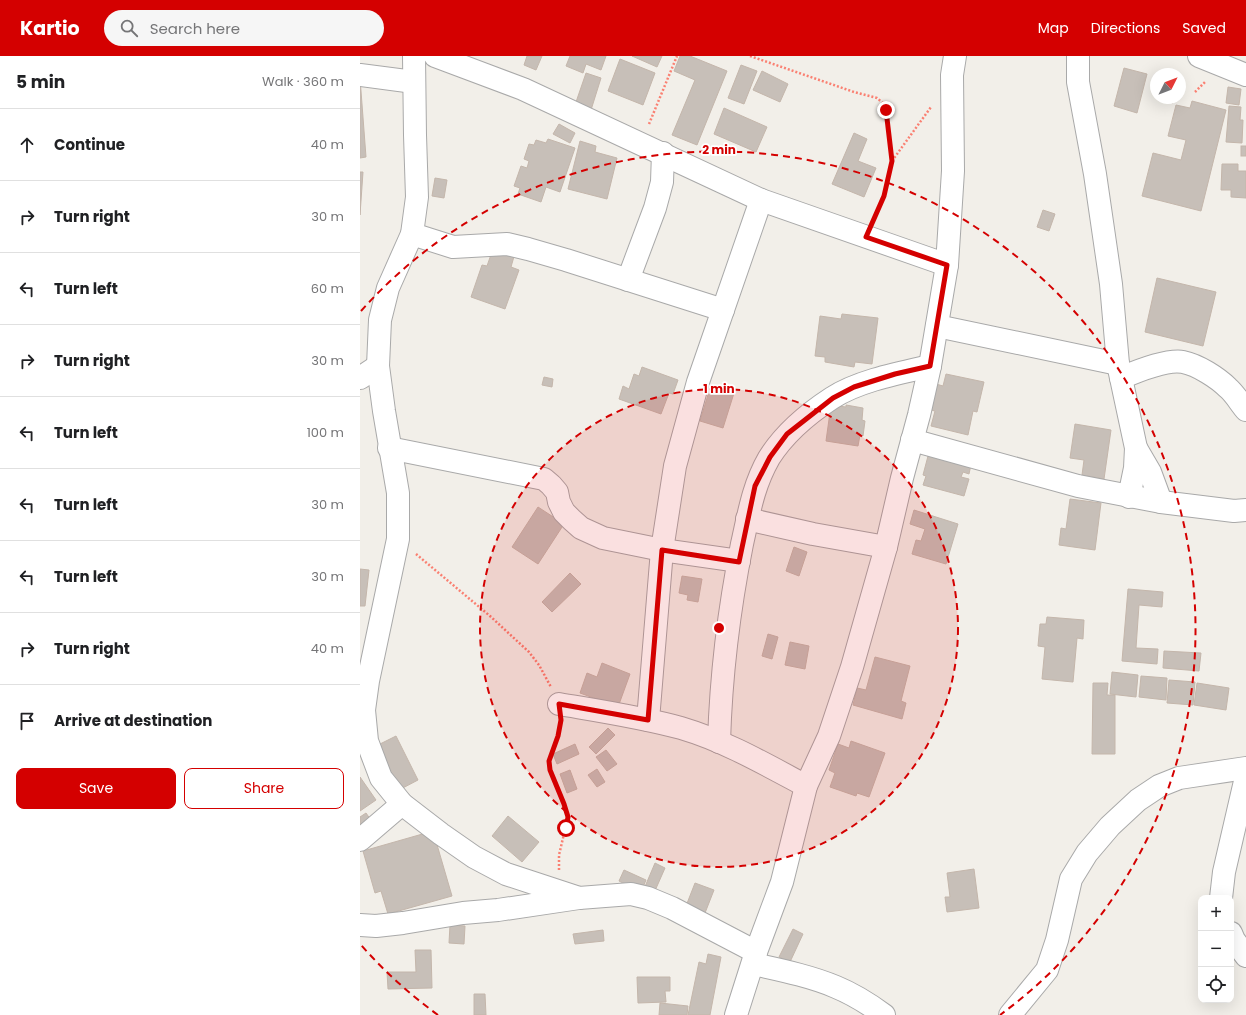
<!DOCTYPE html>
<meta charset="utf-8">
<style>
body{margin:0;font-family:Poppins,sans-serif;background:#f6f6f6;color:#202124}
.controls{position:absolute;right:12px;bottom:12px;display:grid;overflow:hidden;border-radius:8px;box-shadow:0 4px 16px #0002}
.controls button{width:36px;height:36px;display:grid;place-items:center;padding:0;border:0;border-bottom:1px solid #e0e0e0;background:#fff;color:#202124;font:20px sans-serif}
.compass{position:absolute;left:790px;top:12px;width:36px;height:36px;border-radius:50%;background:#fff;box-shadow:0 4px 16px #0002;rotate:48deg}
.stop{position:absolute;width:12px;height:12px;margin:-9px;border:3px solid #d40000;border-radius:50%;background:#fff}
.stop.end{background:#d40000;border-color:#fff;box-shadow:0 1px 4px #0008}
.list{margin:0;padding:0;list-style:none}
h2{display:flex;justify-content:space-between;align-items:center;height:52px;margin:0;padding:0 16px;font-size:17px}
h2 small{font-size:13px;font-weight:400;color:#757577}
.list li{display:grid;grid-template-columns:26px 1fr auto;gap:12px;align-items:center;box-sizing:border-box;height:72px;padding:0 16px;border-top:1px solid #e0e0e0}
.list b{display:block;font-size:15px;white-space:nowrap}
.list em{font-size:13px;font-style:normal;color:#757577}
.actions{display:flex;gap:8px;padding:12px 16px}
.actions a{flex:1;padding:9px 0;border:1px solid #d40000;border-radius:8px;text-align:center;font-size:14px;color:#d40000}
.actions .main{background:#d40000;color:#fff}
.icon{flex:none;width:22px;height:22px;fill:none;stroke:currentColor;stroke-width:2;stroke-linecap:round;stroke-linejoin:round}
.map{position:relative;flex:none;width:886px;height:959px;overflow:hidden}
header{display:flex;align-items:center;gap:24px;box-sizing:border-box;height:56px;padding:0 20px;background:#d40000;color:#fff}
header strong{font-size:19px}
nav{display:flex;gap:22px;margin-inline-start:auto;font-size:14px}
.search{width:280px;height:36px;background:#f6f6f6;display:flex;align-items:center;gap:10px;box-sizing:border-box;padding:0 14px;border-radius:22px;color:#757577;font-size:15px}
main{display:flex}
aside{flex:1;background:#fff}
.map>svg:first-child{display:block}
.building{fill:#c7bfb8;stroke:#c4b6ab}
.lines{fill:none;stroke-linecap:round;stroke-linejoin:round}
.minor-casing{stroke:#a9a9a9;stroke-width:24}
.tertiary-casing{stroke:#a9a9a9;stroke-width:24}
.path{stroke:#fa8072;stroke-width:2.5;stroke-dasharray:2 2;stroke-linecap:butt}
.minor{stroke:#fff;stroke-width:22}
.tertiary{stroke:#fff;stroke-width:22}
.route{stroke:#d40000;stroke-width:5}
.ring{fill:none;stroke:#d40000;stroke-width:2;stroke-dasharray:7 5}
.centre{fill:#d40000;stroke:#fff;stroke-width:2}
.ring-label{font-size:12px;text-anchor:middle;font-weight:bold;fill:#d40000;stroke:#fff;stroke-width:3.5;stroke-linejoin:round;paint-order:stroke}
</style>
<header>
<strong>Kartio</strong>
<div class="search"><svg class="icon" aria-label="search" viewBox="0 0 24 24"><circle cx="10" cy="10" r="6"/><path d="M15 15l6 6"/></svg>Search here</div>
<nav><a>Map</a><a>Directions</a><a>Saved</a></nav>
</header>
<main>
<aside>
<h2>5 min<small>Walk · 360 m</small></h2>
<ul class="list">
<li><svg class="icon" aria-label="ahead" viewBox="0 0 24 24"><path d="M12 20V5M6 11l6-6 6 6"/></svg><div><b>Continue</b></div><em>40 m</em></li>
<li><svg class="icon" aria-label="right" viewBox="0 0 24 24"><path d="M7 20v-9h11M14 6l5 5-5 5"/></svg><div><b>Turn right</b></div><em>30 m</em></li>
<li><svg class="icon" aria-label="left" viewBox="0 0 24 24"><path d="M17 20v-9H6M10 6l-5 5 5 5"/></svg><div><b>Turn left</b></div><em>60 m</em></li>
<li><svg class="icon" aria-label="right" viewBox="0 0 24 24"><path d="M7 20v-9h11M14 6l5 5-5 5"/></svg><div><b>Turn right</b></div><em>30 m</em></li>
<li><svg class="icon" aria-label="left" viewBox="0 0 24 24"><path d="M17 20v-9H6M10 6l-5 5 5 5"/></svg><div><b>Turn left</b></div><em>100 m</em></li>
<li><svg class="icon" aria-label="left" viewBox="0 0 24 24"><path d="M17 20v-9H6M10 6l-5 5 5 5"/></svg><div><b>Turn left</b></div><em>30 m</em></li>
<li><svg class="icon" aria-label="left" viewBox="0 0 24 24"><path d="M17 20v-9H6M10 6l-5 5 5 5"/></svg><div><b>Turn left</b></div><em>30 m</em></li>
<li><svg class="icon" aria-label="right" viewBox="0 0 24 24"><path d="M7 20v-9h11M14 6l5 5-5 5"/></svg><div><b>Turn right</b></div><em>40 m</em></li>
<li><svg class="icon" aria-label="arrive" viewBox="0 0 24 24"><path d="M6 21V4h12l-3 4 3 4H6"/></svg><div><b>Arrive at destination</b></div></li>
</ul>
<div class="actions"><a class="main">Save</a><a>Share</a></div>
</aside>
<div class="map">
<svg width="886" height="959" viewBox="0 0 886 959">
<rect width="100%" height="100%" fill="#f2efe9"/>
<!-- building -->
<g class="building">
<path d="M167 0H182L176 14 164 9Z"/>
<path d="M210 0H246L241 14 226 8 223 17 206 10Z"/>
<path d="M272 0H302L297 11Z"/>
<path d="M320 0H330L367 15 337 89 312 79 335 24 314 15Z"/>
<path d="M260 3 295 17 283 49 248 35Z"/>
<path d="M381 9 397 15 384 48 368 42Z"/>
<path d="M764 12 787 18 777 57 754 50Z"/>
<path d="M402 15 428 28 420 46 393 34Z"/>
<path d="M802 15 817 18H802Z"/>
<path d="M226 17 241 22 231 54 215 49Z"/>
<path d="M0 22 6 101 0 102Z"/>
<path d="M868 31 881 33 879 49 866 47Z"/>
<path d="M796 42H814L813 47Z"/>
<path d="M832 45 866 54 841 155 782 140 793 97 821 104 826 84 808 80 816 49 830 52Z"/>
<path d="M869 50 881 51 880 64H883L882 87 866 86Z"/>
<path d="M364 52 407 71 396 96 354 78Z"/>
<path d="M199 68 215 77 210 87 193 78Z"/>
<path d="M494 77 507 83 498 105 516 112 504 141 472 128Z"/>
<path d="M188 83 215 92 200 136 186 131 181 146 158 138 160 132 154 130 161 110 167 112 169 105 164 103 169 88 174 89 176 84 186 87Z"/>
<path d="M220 85 236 90 235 96 257 102 247 143 208 133Z"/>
<rect x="881" y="90" width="5" height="10"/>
<path d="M862 108H878V115H886V142L871 141V134H861Z"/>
<path d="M0 116H3L0 159Z"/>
<path d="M75 122 87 124 84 142 72 140Z"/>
<path d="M683 154 695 158 689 175 677 171Z"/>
<path d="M134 190 155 197 151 211 159 214 145 253 111 241 122 209 127 210Z"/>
<path d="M797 222 856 236 843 290 785 276Z"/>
<path d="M482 258 518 262 512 308 495 306 494 311 465 306V301L455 300 460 260 481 263Z"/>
<path d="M282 311 318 324 313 338 309 337 301 358 259 343 263 330 269 333 274 318 279 320Z"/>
<path d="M586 318 624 326 617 356 613 355 608 379 571 370 575 355 571 354 576 328 583 330Z"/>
<path d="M184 321 193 323 192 331 182 329Z"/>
<path d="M351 329 374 337 363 372 340 365Z"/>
<path d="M471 349 486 351V349L503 352 502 364 505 365 503 380 500 379 498 390 466 385Z"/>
<path d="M715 368 751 374 744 423 722 419 724 404 710 402Z"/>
<path d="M568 400 612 404 609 418 603 416 601 421 609 423 604 440 563 429 566 420 563 419Z"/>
<path d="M710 443 741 447 735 494 699 489 701 472 706 473Z"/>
<path d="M178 451 204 468 178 508 152 491Z"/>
<path d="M554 454 598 468 586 508 552 498 556 484 561 485 565 473 550 468Z"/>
<path d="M434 491 447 496 439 520 426 515Z"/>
<path d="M0 513 9 514 5 550H0Z"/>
<path d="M210 517 221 528 192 556 182 546Z"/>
<path d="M322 520 342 523 338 546 327 544 328 539 319 537Z"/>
<path d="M768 533 803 536 802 551 779 549 776 592 798 593 797 608 762 605Z"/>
<path d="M687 561 724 564 723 583 717 582 713 626 682 623 685 591 678 590 680 568H686Z"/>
<path d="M408 578 418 581 412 603 402 600Z"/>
<path d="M430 586 449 590 445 613 425 609Z"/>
<path d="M804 595 841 597 839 615 803 612Z"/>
<path d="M515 601 550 610 541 645 546 647 542 663 493 649 497 632 506 634Z"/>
<path d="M242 607 270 618 258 651 220 637 227 617 237 621Z"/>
<path d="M752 616 778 619 776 641 750 638Z"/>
<path d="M781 620 807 622 806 644 779 641Z"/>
<path d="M809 624 835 626 833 649 807 647Z"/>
<path d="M733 627H748L747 639H755V698H732Z"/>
<path d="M837 627 869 632 866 654 834 649Z"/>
<path d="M248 672 255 679 236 698 229 691Z"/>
<path d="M36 680 58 724 37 735 14 691Z"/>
<path d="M491 685 525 697 509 741 497 737 496 740 470 731 475 717 469 714 478 688 489 692Z"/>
<path d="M215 688 219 698 197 708 193 698Z"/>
<path d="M246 694 257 708 247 715 236 701Z"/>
<path d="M237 713 245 726 237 731 228 719Z"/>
<path d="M210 714 217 733 207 737 200 718Z"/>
<path d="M0 721 16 744 0 755Z"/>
<path d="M6 757 13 767 0 776V761Z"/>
<path d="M148 760 179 786 162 806 132 780Z"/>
<path d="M73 775 92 840 28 858 21 835 15 837 3 795Z"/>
<path d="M295 807 305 812 294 837 284 833Z"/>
<path d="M614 813 619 852 587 856 585 841H590L587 817Z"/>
<path d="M264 814 286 824 281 836 259 825Z"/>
<path d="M335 827 354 834 345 857 326 850Z"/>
<path d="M90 869 105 870 104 888 89 887Z"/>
<path d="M433 873 443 878 430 906 419 901Z"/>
<path d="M243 874 244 885 215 888 213 878Z"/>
<path d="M55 894H71L72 932 28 933 27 916H56Z"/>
<path d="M348 898 361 901 350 959H328L339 906 346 908Z"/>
<path d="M277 921H310V935H305L306 946 278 947Z"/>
<path d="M114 938H125L126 959H114Z"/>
<path d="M300 947 328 950 327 959H299Z"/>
</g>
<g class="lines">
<!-- minor casing -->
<g class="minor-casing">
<g id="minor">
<path d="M54 0 55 79 57 141 52 178 28 232 20 264 18 310 24 355 38 437V483L8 625 4 654 7 685 21 722 42 748 81 778 114 801 146 818 219 842"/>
<path d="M75 0 163 33 401 144 587 209"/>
<path d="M718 0V26L735 118 751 228 758 308 776 392 775 412 769 441"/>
<path d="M0 19 54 26"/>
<path d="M52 178 93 191 147 188 168 193 206 204 363 254"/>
<path d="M268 224 295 152 302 126 303 97"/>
<path d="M577 270 758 308"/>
<path d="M0 322 18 310"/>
<path d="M761 322C775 316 807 303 823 306 838 309 858 322 868 332 875 338 880 347 886 354"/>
<path d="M552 384 718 430 801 446 874 455 886 454"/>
<path d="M29 392 184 423 191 429 197 436 199 446 204 456 212 464 221 472 243 482 302 494 379 505"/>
<path d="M776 392 790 416 801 446"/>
<path d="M387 463 453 478 526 491"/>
<path d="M199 648C240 655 281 661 321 672 365 685 405 708 446 730"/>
<path d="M288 664 302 494 315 410 338 326 401 144"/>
<path d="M359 686C361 619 369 553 382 488 389 457 393 430 409 402 424 378 449 357 472 342 498 325 539 317 570 310"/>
<path d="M0 784 42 748"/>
<path d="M861 842 864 816 886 721"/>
<path d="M0 869 16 870 43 867 103 857 138 854 219 842 271 838 288 842 312 852 396 896"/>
<path d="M871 877 874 884 886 900"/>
<path d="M393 908C420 914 450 920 476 931 493 938 509 948 524 959"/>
<path d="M376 959 396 896 422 826 446 730 469 680 492 611 526 491 542 422 559 359 570 310 587 209 593 115 592 19 595 0"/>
<path d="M650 959 687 914 697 884 711 823 727 797 750 770 778 744 799 730 819 722 886 712"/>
</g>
</g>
<!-- tertiary casing -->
<g class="tertiary-casing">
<path id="tertiary" d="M839 0 886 19"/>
</g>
<!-- path -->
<g class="path">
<path d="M390 0 494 36 517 42 523 47 526 54 532 105"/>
<path d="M835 36 846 25"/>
<path d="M289 68 317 0"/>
<path d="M514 162 524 140 532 105 571 51"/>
<path d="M56 498 130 560 169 596 179 609 191 631"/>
<path d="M199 814V799L208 761 204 748 190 715 189 705 197 680 200 670"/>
</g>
<!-- minor -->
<use href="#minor" class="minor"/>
<!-- tertiary -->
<use href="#tertiary" class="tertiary"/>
</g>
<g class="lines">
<!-- route -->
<path class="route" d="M206 772 208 761 204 748 190 714 189 705 198 680 201 664 199 648 288 664 302 494 379 506 395 430 410 401 427 378 473 342 494 331 535 318 570 310 587 209 506 181 524 140 532 105 526 54"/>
</g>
<!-- distance rings -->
<circle cx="359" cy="572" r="239" fill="#d40000" fill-opacity=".12"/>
<g class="ring">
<circle cx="359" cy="572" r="239"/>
<path d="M78 959A478 478 0 0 1 1 889M1 255A478 478 0 1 1 640 959"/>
</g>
<circle cx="359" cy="572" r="6" class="centre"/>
<g class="ring-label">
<text x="359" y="98">2 min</text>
<text x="359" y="337">1 min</text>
</g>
</svg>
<div class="controls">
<button>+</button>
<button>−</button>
<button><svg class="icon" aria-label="locate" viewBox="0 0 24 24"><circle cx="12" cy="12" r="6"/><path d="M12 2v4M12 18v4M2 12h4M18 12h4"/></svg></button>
</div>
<svg class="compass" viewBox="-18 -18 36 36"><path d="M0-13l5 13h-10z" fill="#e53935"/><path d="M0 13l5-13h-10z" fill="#757577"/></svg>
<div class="stop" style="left:206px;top:772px"></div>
<div class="stop end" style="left:526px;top:54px"></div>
</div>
</main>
